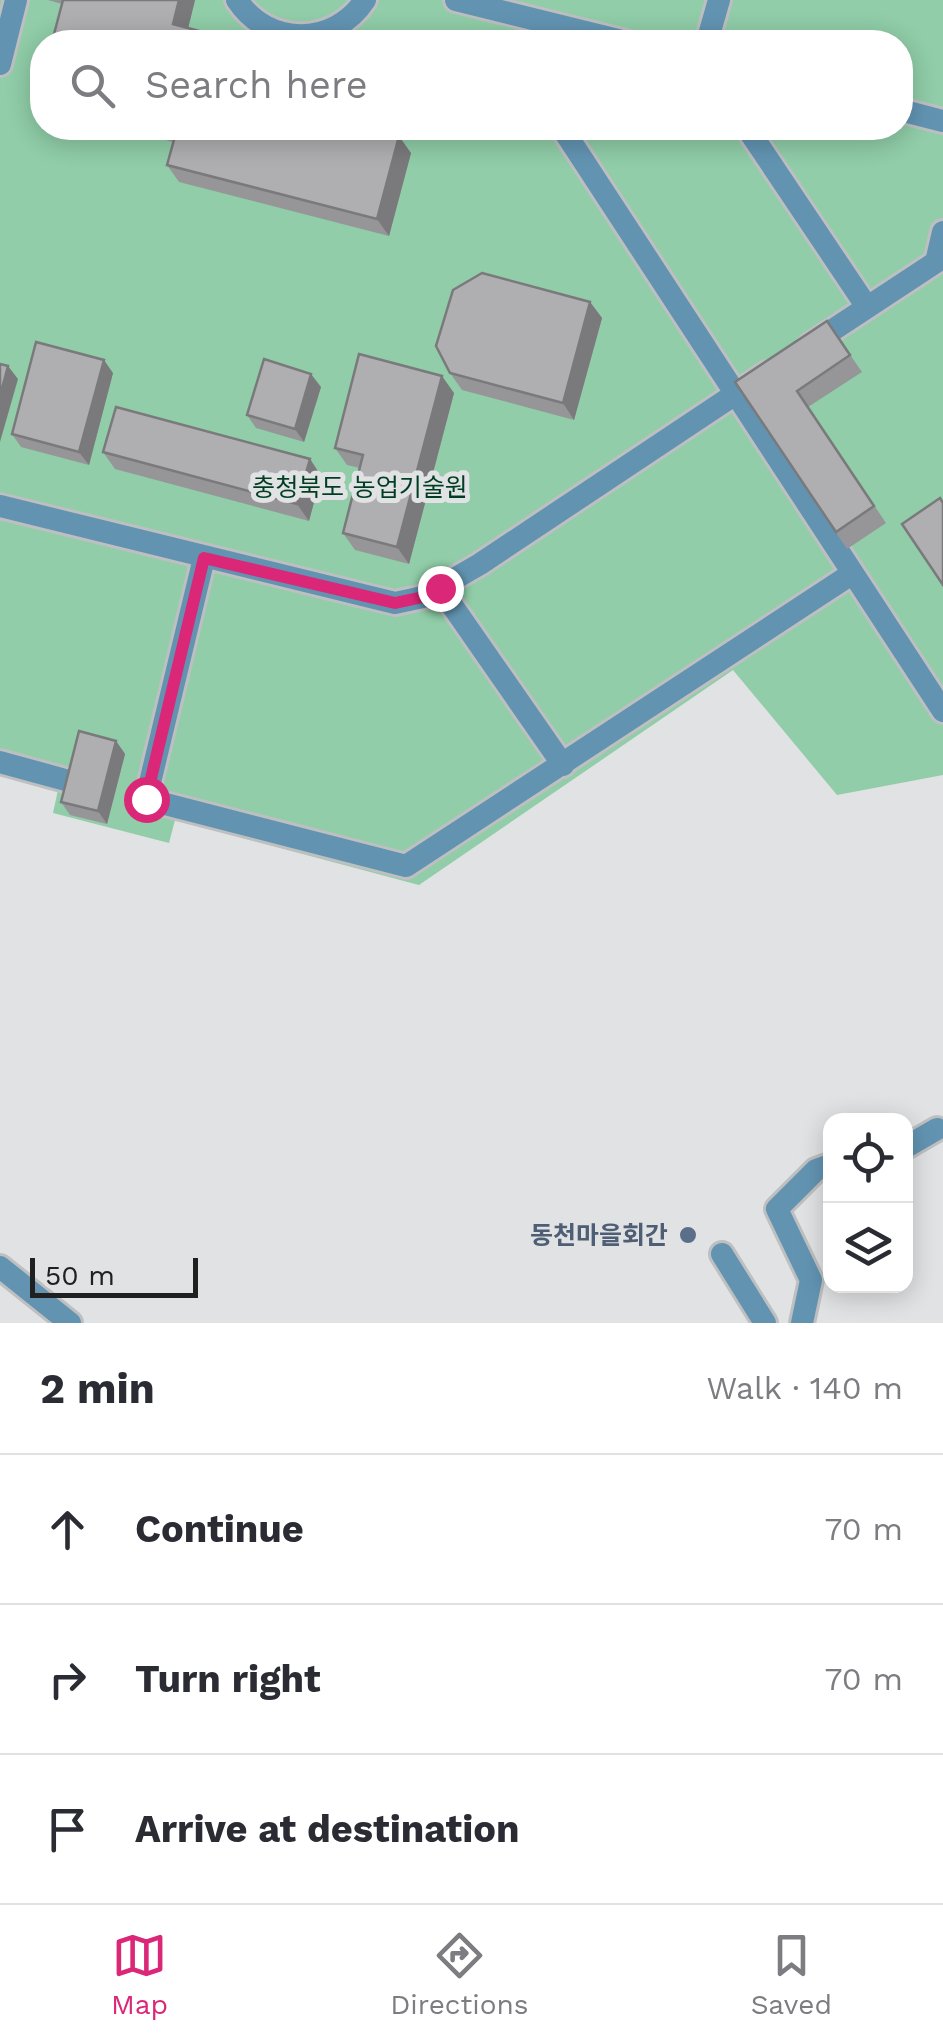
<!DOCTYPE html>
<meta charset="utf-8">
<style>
body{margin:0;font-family:"Work Sans","Noto Sans KR",sans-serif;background:#f2f2f3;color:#2b2b33}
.controls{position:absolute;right:30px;bottom:30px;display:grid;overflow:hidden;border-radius:20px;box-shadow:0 5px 25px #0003}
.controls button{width:90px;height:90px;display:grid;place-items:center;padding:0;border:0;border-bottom:2px solid #e1e1e2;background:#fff;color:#2b2b33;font:50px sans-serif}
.scale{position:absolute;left:30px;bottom:25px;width:168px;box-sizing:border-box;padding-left:10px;border:5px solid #202020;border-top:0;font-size:28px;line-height:35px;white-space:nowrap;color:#202020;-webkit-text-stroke:8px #e1e2e3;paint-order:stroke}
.stop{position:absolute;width:30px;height:30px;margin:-22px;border:8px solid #db2777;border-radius:50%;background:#fff}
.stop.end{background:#db2777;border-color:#fff;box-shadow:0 2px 10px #0008}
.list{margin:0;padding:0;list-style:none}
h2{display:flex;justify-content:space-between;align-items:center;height:130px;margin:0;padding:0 40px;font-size:42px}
h2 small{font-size:32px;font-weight:400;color:#7c7c81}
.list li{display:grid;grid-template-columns:65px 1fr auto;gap:30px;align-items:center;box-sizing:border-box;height:150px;padding:0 40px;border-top:2px solid #e1e1e2}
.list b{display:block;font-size:38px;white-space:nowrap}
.list em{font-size:32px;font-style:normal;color:#7c7c81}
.icon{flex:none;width:55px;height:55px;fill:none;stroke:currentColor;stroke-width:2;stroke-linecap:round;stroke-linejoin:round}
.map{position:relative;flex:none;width:943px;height:1323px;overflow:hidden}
.search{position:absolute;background:#fff;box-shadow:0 5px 25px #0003;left:30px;right:30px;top:30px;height:110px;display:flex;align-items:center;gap:25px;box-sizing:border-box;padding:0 35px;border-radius:40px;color:#7c7c81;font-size:38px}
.sheet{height:580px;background:#fff}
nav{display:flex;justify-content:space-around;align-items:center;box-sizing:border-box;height:140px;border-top:2px solid #e1e1e2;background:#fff;font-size:28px;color:#7c7c81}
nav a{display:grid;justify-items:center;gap:5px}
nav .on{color:#db2777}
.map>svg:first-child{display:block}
.green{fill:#90cda8;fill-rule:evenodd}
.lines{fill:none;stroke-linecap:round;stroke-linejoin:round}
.minor-casing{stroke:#bebfc0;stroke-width:28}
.minor{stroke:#6294b2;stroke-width:22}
.wall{fill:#969698}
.shaded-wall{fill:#7a7a7c}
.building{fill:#afafb1;stroke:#7a7a7c;stroke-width:2.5}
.route{stroke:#db2777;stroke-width:12}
.service-dot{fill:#5c6f8a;stroke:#e1e2e3;stroke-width:4}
.labels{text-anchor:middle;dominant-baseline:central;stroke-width:10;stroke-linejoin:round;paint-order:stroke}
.park-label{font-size:25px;fill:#013d22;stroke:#e1e2e3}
.service-label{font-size:25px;font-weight:bold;fill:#4e5e75;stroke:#e1e2e3;text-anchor:end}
</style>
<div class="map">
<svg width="943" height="1323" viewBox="0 0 943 1323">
<rect width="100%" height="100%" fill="#e1e2e3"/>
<!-- green -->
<path class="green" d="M0 0H943V775L837 795 733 670 419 885 175 820 169 843 53 813 58 790 0 775ZM42 42H900V128H42Z"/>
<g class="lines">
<!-- minor casing -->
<g class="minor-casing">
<g id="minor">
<path d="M237 0C268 47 334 47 365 0"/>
<path d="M456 0 626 42"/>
<path d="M707 42 719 0"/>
<path d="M0 64 16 0"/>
<path d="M900 110 943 121"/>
<path d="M562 128 943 711"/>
<path d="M747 128 867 307"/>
<path d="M810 345 936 262 943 232"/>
<path d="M0 506 395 603 423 597 480 564 767 373"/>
<path d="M204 558 146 799 406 866 850 575"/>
<path d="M440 588 563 765"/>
<path d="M0 762 69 781"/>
<path d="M906 1147 937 1129"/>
<path d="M722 1254 765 1323"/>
<path d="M0 1267 70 1323"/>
<path d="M802 1323 811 1280 777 1209 816 1170 830 1165"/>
</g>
</g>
<!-- minor -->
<use href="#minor" class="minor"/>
</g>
<!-- wall -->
<g class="wall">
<path d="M48 0H195L188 28 207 33 214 42H56L53 38 62 4Z"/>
<path d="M135 128H365L411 153 389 236 179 182 167 165 173 142 139 133Z"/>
<path d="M590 302 602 318 574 420 462 390 450 373Z"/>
<path d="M827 321 862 372 808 407 886 523 847 549 735 382Z"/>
<path d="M113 373 89 465 21 447 12 434Z"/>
<path d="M321 387 304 442 256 428 247 415Z"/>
<path d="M454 393 409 564 355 550 343 533 360 468 347 465 335 448Z"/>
<path d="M103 452 310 459 321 476 309 521 115 469Z"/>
<path d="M116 741 125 754 107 824 70 815 61 802Z"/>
</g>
<!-- shaded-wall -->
<g class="shaded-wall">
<path d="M179 0H195L185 41 173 24Z"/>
<path d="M207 33 214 42H204Z"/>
<path d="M399 136 411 153 389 236 377 219Z"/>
<path d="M590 302 602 318 574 420 563 403Z"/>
<path d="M104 360 113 373 89 465 79 452Z"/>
<path d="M8 366 18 379 0 442V396Z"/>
<path d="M311 374 321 387 304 442 295 429Z"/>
<path d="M442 376 454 393 409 564 397 547Z"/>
<path d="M310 459 321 476 309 521 297 504Z"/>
<path d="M116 741 125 754 107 824 98 811Z"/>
</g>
<!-- building -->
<g class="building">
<path d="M63 0H179L173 24 207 33 204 42H69L53 38Z"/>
<path d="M169 128H365L399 136 377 219 167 165 177 129Z"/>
<path d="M482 273 590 302 563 403 450 373 436 346 453 290Z"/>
<path d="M827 321 850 355 797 391 874 506 836 532 735 382Z"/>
<path d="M36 342 104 360 79 452 12 434Z"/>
<path d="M359 354 442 376 397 547 343 533 363 455 335 448Z"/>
<path d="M264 359 311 374 295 429 247 415Z"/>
<path d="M0 364 8 366 0 396Z"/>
<path d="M116 407 310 459 297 504 103 452Z"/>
<path d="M940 498 943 503V585L902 524Z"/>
<path d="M79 731 116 741 98 811 61 802Z"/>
</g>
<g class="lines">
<!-- route -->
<path class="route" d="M146 799 204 558 395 603 423 597 440 588"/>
</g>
<!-- markers -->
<circle class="service-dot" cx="688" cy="1235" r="10"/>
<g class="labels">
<!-- park labels -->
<g class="park-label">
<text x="360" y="487">충청북도 농업기술원</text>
</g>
<!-- service labels -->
<g class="service-label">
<text x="668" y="1235">동천마을회간</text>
</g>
</g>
</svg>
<div class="controls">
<button><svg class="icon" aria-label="locate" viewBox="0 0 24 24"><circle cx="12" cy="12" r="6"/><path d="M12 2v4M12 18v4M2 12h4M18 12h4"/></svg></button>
<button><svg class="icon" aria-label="layers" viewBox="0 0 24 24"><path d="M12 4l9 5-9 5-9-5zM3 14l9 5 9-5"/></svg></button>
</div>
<div class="scale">50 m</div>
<div class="stop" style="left:146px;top:799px"></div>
<div class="stop end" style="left:440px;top:588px"></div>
<div class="search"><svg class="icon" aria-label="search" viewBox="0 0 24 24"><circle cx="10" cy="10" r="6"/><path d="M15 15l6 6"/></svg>Search here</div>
</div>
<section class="sheet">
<h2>2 min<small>Walk · 140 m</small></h2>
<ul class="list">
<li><svg class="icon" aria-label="ahead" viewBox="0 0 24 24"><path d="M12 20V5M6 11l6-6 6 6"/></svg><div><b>Continue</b></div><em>70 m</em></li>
<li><svg class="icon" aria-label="right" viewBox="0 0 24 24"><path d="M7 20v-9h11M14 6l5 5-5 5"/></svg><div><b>Turn right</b></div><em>70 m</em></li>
<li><svg class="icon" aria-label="arrive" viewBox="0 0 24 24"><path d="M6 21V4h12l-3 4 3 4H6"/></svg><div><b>Arrive at destination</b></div></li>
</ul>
</section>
<nav>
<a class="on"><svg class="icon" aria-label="map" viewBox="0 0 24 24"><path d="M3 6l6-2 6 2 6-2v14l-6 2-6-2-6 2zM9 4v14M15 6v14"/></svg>Map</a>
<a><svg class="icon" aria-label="directions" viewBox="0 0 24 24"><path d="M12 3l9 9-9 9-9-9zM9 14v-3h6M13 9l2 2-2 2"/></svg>Directions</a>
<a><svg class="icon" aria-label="saved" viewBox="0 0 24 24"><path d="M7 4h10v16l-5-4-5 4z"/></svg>Saved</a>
</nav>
